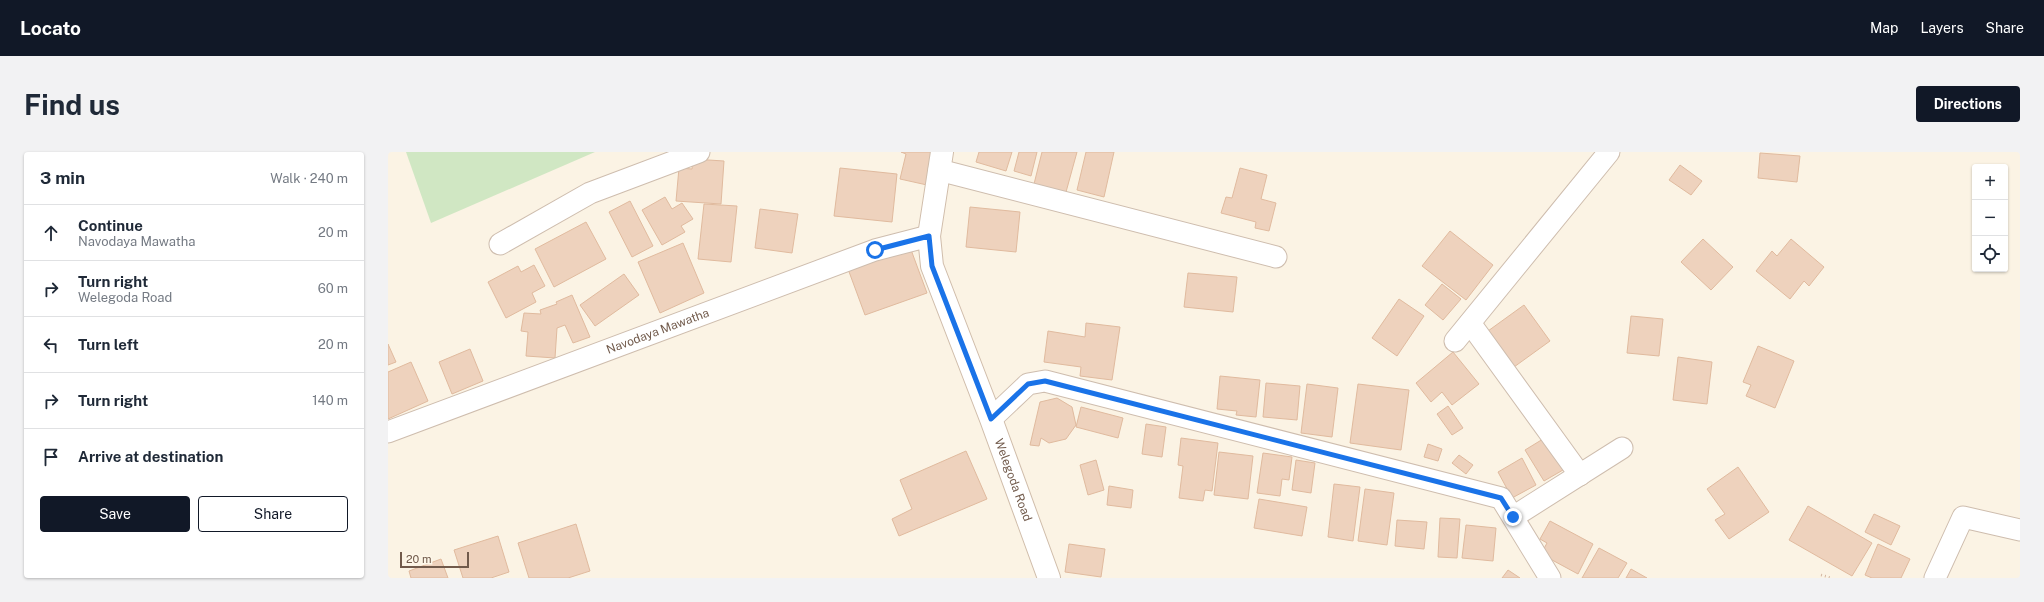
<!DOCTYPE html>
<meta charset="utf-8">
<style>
body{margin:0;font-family:"Public Sans",sans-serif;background:#f2f2f3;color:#1f2937}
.controls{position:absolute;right:12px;top:12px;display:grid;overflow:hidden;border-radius:4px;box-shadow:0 1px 3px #0004}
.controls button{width:36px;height:36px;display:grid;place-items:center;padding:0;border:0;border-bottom:1px solid #e0e1e3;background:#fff;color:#1f2937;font:20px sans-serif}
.scale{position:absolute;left:12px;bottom:10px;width:69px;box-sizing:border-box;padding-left:4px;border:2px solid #715a4b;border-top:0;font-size:11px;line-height:14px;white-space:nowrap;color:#715a4b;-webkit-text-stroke:3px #fef7e9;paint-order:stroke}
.stop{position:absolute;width:12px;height:12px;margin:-9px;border:3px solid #1a73e8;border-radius:50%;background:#fff}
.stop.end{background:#1a73e8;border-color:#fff;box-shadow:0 1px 4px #0008}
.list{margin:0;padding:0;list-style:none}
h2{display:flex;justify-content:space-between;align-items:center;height:52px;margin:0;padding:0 16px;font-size:17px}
h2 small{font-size:13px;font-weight:400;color:#747a83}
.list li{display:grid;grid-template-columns:26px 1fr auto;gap:12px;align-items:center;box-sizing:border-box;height:56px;padding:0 16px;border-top:1px solid #e0e1e3}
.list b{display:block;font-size:15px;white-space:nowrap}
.list p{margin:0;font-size:13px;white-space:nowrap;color:#747a83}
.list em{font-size:13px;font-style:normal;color:#747a83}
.actions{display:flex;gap:8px;padding:12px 16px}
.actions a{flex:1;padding:9px 0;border:1px solid #111827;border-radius:4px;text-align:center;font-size:14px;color:#111827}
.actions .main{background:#111827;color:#fff}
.icon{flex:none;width:22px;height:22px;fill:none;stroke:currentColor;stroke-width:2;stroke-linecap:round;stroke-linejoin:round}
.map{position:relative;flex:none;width:1632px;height:426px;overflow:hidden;border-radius:4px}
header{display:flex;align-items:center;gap:24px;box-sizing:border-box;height:56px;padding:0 20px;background:#111827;color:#fff}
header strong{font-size:19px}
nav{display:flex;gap:22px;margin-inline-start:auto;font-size:14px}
.intro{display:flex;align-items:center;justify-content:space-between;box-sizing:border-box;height:96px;padding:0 24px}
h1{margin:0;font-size:28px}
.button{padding:10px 18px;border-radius:4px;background:#111827;color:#fff;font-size:14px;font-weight:700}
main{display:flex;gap:24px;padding:0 24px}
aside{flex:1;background:#fff;border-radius:4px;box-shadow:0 1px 3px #0004}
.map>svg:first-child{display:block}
.green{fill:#d0e7c3}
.building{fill:#eed2bd;stroke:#e0ba9e}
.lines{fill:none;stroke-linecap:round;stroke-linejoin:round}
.street-casing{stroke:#cebdae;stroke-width:23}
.secondary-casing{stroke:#d0bdab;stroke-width:24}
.path{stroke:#d3b6a0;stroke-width:2.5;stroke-dasharray:1 3;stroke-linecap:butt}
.street{stroke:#fff;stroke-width:21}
.secondary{stroke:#fff;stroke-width:22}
.route{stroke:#1a73e8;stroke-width:5}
.labels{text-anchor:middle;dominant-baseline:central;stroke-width:3;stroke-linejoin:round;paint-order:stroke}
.street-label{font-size:12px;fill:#715a4b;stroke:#fef7e9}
</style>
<header>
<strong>Locato</strong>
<nav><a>Map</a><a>Layers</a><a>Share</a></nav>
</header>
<div class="intro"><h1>Find us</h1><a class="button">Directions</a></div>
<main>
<aside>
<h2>3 min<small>Walk · 240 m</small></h2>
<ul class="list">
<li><svg class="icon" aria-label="ahead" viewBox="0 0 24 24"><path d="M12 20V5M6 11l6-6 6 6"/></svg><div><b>Continue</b><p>Navodaya Mawatha</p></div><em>20 m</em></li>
<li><svg class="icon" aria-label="right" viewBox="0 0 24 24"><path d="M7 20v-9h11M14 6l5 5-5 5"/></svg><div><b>Turn right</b><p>Welegoda Road</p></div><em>60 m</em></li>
<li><svg class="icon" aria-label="left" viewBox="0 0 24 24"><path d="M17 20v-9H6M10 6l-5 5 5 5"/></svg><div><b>Turn left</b></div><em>20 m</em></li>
<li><svg class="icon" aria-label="right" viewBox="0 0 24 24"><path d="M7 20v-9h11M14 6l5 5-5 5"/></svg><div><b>Turn right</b></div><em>140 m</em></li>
<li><svg class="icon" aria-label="arrive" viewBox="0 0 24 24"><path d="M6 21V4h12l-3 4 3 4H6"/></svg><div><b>Arrive at destination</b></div></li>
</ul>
<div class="actions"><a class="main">Save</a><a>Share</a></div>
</aside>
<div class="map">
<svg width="1632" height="426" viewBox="0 0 1632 426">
<rect width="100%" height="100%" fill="#fbf3e4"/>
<!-- green -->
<path class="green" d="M18 0H207L43 71Z"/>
<!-- building -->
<g class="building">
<path d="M513 0H546L539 33 512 27 518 2Z"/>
<path d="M591 0H624L618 19 588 10Z"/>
<path d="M631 0H649L643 24 626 19Z"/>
<path d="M654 0H689L678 40 646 32Z"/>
<path d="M698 0H726L716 45 689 38Z"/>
<path d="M1372 1 1412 4 1409 30 1370 26Z"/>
<path d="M305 7 336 9 333 52 288 49 291 16 304 17Z"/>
<path d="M1292 13 1314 29 1303 43 1281 28Z"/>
<path d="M452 16 509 22 504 70 446 64Z"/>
<path d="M852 16 879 23 873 47 888 51 881 79 867 76 868 70 833 61 838 45 844 46Z"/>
<path d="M277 45 284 57 294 51 305 67 293 74 297 80 274 93 254 58Z"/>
<path d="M242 49 265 94 244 105 221 60Z"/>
<path d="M316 52 349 54 343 110 310 107Z"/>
<path d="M582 55 632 60 628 100 578 95Z"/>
<path d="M372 57 410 62 404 101 367 96Z"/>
<path d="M198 70 218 107 166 135 147 97Z"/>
<path d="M1062 79 1105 113 1078 148 1034 114Z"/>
<path d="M1315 87 1345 115 1323 138 1293 110Z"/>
<path d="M1403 87 1436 115 1421 134 1416 129 1402 147 1368 119 1384 99 1389 104Z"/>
<path d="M295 91 316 141 272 161 250 110Z"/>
<path d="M522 95 539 141 477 163 460 117Z"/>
<path d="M146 113 157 134 144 141 148 150 118 166 100 130 130 114 133 120Z"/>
<path d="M800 121 849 125 845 160 796 155Z"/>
<path d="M236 122 251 143 207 174 192 153Z"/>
<path d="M1054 132 1073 147 1055 168 1037 153Z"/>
<path d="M184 143 202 185 185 191 177 173 169 176 167 206 138 204 140 180 133 179 136 161 153 162 152 158 169 152 168 150Z"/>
<path d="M1011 147 1036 164 1009 204 984 186Z"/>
<path d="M1136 153 1162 189 1126 215 1100 179Z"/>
<path d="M1243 164 1275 167 1271 204 1239 201Z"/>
<path d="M698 171 732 175 724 228 692 224 693 215 656 210 660 179 697 185Z"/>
<path d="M0 192 8 210 0 213Z"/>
<path d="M1370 194 1406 209 1387 256 1358 244 1363 233 1355 230Z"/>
<path d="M82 197 95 229 64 242 51 210Z"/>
<path d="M1065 200 1091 232 1064 253 1054 240 1043 250 1028 231Z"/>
<path d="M1290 205 1324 210 1319 252 1285 248Z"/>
<path d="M23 210 40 249 0 267V220Z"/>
<path d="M832 224 872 228 868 265 848 263 849 259 829 257Z"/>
<path d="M878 231 912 234 909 268 875 265Z"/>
<path d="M919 232 950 236 944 285 913 281Z"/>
<path d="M970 232 1021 238 1013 298 962 291Z"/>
<path d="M669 246 684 255 688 273 678 287 661 291 653 286 651 294 642 293 652 250Z"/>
<path d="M1060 254 1075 276 1064 283 1049 262Z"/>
<path d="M693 255 735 266 730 286 688 275Z"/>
<path d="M758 272 778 275 774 305 754 302Z"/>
<path d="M793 286 830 291 824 339 817 338 815 349 791 346 795 314 790 313Z"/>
<path d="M1155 287 1175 318 1156 329 1137 298Z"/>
<path d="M1040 292 1054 297 1050 309 1036 305Z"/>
<path d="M578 299 599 347 511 384 504 367 524 357 512 328Z"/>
<path d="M831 300 865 304 860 347 826 343Z"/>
<path d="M875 301 904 305 901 328 894 327 892 344 869 341Z"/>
<path d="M1071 303 1085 313 1078 322 1064 311Z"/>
<path d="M1134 306 1148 333 1124 346 1110 320Z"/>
<path d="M708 308 716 338 700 343 692 313Z"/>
<path d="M908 308 927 311 923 341 904 338Z"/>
<path d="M1350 315 1381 360 1341 387 1327 368 1337 362 1319 337Z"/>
<path d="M946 332 972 335 965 389 940 385Z"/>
<path d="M721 334 745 338 743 356 719 353Z"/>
<path d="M977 337 1006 341 999 393 970 389Z"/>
<path d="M871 347 919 355 914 384 866 376Z"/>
<path d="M1420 354 1484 391 1464 424 1401 388Z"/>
<path d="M1486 362 1512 374 1503 393 1477 380Z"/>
<path d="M1052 366 1072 367 1069 406 1050 405Z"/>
<path d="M1009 368 1039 370 1036 397 1007 394Z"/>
<path d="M1162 369 1205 392 1190 422 1153 402 1159 391 1152 387Z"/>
<path d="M188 372 202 419 180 426H141L130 391Z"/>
<path d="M1078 373 1108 376 1105 409 1074 406Z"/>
<path d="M110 384 121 420 103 426H75L66 398Z"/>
<path d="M681 392 717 397 713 425 677 420Z"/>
<path d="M1490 392 1522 407 1513 426H1484L1477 423Z"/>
<path d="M1211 396 1239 411 1230 426H1194Z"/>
<path d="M53 407 60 426H23L21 419Z"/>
<path d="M1243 417 1259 426H1238Z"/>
<path d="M1120 418 1132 426H1114Z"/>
</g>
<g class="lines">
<!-- street casing -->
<g class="street-casing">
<g id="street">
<path d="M551 18 888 105"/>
<path d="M112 92 202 41 311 0"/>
<path d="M1082 171 1192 323"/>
<path d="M1067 189 1221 0"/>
<path d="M603 267 640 232 657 229 1113 346 1162 426"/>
<path id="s1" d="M0 280 487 98 541 84"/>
<path d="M1125 365 1234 296"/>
<path d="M1547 426 1575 365 1632 378"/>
</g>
</g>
<!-- secondary casing -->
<g class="secondary-casing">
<g id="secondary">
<path id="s2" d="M554 0 541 84 544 114 603 267 661 426"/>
</g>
</g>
<!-- path -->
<path class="path" d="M1433 423 1444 426"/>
<!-- street -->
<use href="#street" class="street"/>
<!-- secondary -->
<use href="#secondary" class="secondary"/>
</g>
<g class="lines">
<!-- route -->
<path class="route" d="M487 98 541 84 544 114 603 267 640 232 657 229 1113 346 1125 365"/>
</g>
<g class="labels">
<!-- street labels -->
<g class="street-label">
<text stroke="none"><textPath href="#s1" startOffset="288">Navodaya Mawatha</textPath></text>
<text stroke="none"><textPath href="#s2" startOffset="344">Welegoda Road</textPath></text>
</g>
</g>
</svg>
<div class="controls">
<button>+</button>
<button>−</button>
<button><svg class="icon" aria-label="locate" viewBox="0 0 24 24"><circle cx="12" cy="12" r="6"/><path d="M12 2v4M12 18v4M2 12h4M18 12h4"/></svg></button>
</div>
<div class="scale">20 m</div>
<div class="stop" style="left:487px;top:98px"></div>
<div class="stop end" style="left:1125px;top:365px"></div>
</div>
</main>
